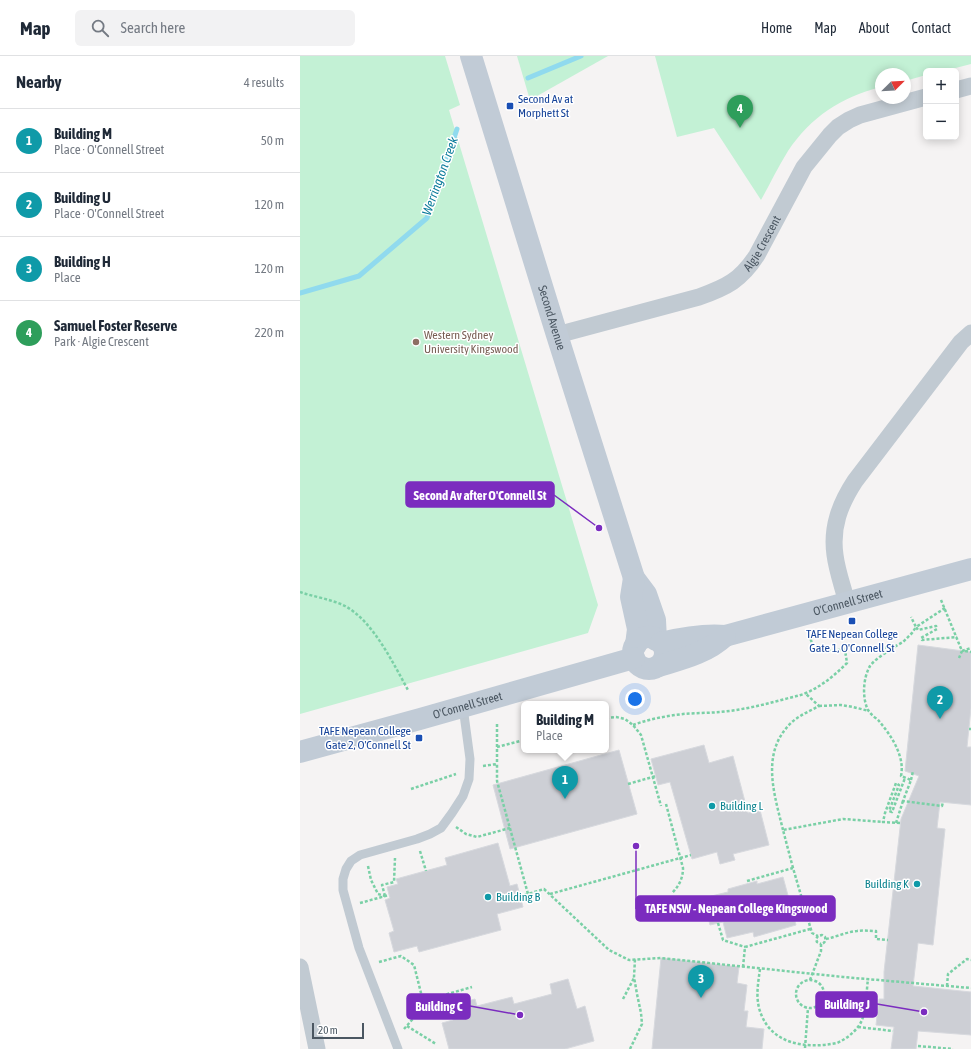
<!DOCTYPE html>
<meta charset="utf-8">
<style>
body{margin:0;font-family:"Asap Condensed",sans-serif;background:#f2f2f3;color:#1f2937}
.controls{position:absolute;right:12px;top:12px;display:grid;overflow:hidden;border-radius:6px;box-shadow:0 2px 10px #0003}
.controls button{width:36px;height:36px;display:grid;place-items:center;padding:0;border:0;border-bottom:1px solid #e0e1e3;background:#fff;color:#1f2937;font:20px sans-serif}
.compass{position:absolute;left:575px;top:12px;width:36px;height:36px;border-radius:50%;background:#fff;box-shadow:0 2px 10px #0003;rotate:66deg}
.scale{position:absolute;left:12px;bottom:10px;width:52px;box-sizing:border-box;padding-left:4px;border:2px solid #4a5661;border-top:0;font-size:11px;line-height:14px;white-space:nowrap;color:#4a5661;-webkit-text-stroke:3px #fff;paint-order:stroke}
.you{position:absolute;left:335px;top:643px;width:14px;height:14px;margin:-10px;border:3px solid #fff;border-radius:50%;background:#1a73e8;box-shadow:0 0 0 6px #1a73e833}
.badge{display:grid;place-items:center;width:26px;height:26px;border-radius:50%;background:#1a73e8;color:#fff;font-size:13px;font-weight:700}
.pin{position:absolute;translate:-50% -33px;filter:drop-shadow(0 1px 2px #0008)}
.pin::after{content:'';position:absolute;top:21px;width:14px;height:12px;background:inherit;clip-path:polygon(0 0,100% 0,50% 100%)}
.popup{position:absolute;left:221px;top:645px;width:88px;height:52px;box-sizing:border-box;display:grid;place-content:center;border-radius:6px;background:#fff;filter:drop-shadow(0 1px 3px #0005);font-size:13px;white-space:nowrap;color:#747a83}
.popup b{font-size:15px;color:#1f2937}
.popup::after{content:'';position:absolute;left:50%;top:100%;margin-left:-8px;border:8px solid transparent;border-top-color:#fff}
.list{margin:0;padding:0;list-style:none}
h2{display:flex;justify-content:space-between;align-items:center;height:52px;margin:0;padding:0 16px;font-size:17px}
h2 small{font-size:13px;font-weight:400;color:#747a83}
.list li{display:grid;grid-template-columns:26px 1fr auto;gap:12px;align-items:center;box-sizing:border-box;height:64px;padding:0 16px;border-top:1px solid #e0e1e3}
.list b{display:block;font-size:15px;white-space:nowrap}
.list p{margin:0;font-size:13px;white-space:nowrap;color:#747a83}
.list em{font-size:13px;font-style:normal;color:#747a83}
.icon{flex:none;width:22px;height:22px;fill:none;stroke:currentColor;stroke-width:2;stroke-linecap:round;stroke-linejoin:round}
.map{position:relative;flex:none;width:671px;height:993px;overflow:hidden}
header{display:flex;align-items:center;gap:24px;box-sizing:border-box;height:56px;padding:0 20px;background:#fff;border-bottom:1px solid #e0e1e3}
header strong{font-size:19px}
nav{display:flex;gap:22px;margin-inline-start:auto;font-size:14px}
.search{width:280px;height:36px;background:#f2f2f3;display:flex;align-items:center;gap:10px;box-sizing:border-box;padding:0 14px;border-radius:6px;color:#747a83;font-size:15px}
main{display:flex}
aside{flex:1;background:#fff}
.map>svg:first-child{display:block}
.green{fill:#c3f1d5}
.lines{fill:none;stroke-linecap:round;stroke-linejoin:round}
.stream{stroke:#90daee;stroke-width:5}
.building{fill:#cdcfd5;stroke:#d7d9de}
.path{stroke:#7ad0a6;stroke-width:2.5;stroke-dasharray:3 2;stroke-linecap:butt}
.lane{stroke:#c1cad2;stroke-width:9}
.street{stroke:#c1cad2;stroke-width:17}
.secondary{stroke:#c1cbd6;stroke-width:22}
.transit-dot{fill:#1a4fb4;stroke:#fff;stroke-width:1.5}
.education-dot{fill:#8d6e63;stroke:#fff;stroke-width:1.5}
.culture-dot{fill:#0f9aa8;stroke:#fff;stroke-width:1.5}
.labels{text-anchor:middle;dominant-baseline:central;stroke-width:3;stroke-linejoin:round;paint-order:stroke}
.transit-label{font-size:12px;fill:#164399;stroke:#fff;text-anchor:start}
.street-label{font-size:12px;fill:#4a5661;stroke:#fff}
.education-label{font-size:12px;fill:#785e54;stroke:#fff;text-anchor:start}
.culture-label{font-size:12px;fill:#0d838f;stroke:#fff;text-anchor:start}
.water-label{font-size:13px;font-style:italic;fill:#0c7c9b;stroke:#fff}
.leader{fill:none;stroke:#7b2cbf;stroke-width:1.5}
.callout-dot{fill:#7b2cbf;stroke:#fff;stroke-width:1.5}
.callout{fill:#7b2cbf;stroke:#7b2cbf;stroke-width:1.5}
.callout-label{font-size:13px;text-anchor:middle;font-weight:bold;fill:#fff}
</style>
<header>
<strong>Map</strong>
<div class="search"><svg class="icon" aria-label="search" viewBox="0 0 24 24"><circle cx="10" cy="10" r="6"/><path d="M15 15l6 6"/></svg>Search here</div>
<nav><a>Home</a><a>Map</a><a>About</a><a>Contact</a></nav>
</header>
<main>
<aside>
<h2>Nearby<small>4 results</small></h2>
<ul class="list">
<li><span class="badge" style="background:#0f9aa8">1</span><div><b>Building M</b><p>Place · O'Connell Street</p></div><em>50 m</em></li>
<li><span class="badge" style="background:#0f9aa8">2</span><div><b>Building U</b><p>Place · O'Connell Street</p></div><em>120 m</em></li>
<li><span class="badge" style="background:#0f9aa8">3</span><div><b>Building H</b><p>Place</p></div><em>120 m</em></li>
<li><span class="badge" style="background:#2e9e5b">4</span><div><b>Samuel Foster Reserve</b><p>Park · Algie Crescent</p></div><em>220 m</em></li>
</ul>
</aside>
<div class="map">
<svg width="671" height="993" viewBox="0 0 671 993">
<rect width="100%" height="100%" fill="#f5f3f3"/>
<!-- green -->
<g class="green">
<path d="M0 0H145L160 49 149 54 298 549 288 577 0 658Z"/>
<path d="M217 0H308L230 44Z"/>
<path d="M355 0H671V8L644 15H626V19L605 25V18H581V31C541 41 511 61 488 95 478 111 470 128 461 144L414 72 377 81Z"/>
</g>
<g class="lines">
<!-- stream -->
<g class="stream">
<path d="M228 22 281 0"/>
<path d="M0 237 59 220 127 162 157 73"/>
</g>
</g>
<!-- building -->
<g class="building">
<path d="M618 589 671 596V652L667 691H671V749L640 746 637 772 645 773 633 889 618 887 613 930 671 936V979L618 975 616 993H591L594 971 576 969 579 943H584V916L601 763 619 720 605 715Z"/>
<path d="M404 689 409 707 433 700 448 757 460 754 469 789 433 798 435 804 420 808 417 796 392 803 370 726 358 729 351 703Z"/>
<path d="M319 694 337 758 210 793 193 729Z"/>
<path d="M198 787 210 830 217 828 223 851 197 858 201 874 119 896 117 890 94 896 89 877 94 875 85 844 90 842 87 831 98 828 96 823 147 809 145 802Z"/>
<path d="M483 821 496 869 454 881 453 876 427 882 423 866 410 869 403 842 428 836V833L457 825V828Z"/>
<path d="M361 902 439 911 437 927 447 929 444 955H448L446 971 464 973 462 993H352Z"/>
<path d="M268 923 277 953 285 950 294 985 265 993H149L142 967 153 964 149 950 175 943 177 950 212 941 214 948 252 938 250 928Z"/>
</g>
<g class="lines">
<!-- path -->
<g class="path">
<path d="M0 536C14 541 31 543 45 550 73 565 93 607 108 634"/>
<path d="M641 544 662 595 659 602"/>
<path d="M645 552 616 571 618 574 636 570 637 573 621 582 622 584 657 581"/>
<path d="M594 591C586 597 576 602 570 610 563 622 562 642 568 654 571 659 576 662 579 665 589 677 598 690 601 705 602 710 602 715 601 720L611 724 603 745 642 750 643 746"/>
<path d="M545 594 594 591 603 586 612 577 616 571 611 561"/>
<path d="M662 595 671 592"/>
<path d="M665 595 671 596"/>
<path d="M519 650 541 649 553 651 569 655"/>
<path d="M306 662 316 661 325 663 333 669 341 679 361 750"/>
<path d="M197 668V708"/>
<path d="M333 669C349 663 366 660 383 658 395 657 408 657 420 656 442 654 463 649 485 643 492 641 499 640 506 637 522 630 535 619 547 607L545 594H514L510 581"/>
<path d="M669 673H671"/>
<path d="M197 691 224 684"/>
<path d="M183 710 197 708V725L228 838 244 833 309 894 329 904 361 902 543 921 671 932"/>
<path d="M611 724 613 715"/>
<path d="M328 728 356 720"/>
<path d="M111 733 156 718"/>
<path d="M366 748 383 812C383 822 379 830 372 837"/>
<path d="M596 767 603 745"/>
<path d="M600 767 583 766 585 757 596 727 599 729 589 755 592 756 605 722"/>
<path d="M156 771 166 778 177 781 210 772"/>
<path d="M483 774C474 737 460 696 492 666 500 659 510 655 519 650L505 637"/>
<path d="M120 795 126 815"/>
<path d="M68 810 71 824 78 838 85 840"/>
<path d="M493 812 483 774 543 763 583 766"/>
<path d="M447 825 493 812 512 877 518 880"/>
<path d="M250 838 391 799"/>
<path d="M85 840 82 829 94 826 95 802"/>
<path d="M220 840 228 838"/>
<path d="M60 847 89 839"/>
<path d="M418 867 423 884 445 891"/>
<path d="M526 883C536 881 546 876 557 875 563 874 569 875 576 875V883L588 884"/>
<path d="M79 906 101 900 114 909 123 945 172 931"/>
<path d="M443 911 445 891 510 873"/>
<path d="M460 913C458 928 455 943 461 958 473 989 507 993 537 987 546 983 554 977 560 968 567 956 566 937 568 923"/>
<path d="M510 924 521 895V888C525 887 526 885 525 881L522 879 518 880 516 883 517 886 521 888"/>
<circle cx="510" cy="938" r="14"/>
<path d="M647 930 648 918 667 903 671 904"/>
<path d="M323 943 334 922"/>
<path d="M107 970 136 988"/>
<path d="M558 971 593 975"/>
<path d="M104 973 125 949 123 945"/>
<path d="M618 990 653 993"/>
<path d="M505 992 508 952"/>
<path d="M330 993 342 968 341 957 337 938 334 921 335 903"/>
</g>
<!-- lane -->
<path class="lane" d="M98 993 59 892 43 834V823L46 813 51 805 60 799 117 783 130 778 141 772 152 757 163 740 169 723 170 703 163 651"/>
<!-- street -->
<g class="street">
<path d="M656 34 671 30"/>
<path id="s1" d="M257 279 399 241C427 231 441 224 457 199L504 111 530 79 538 71 549 64 560 59 626 41"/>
<path d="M547 547C543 531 537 515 535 499 531 471 540 448 555 425L661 286 671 277"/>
<path d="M0 911 17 993"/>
</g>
<!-- secondary -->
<g class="secondary">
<path id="s2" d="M171 0 257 279 334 522 346 538 355 564 356 584"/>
<path d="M334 522 331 541 338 573 336 589"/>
<circle cx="349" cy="597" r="16"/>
<path id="s3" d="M361 587C382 582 403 578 425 580L671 513"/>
<path d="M359 610C382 603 407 597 425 580"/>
<path id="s4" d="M0 696 120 663 334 602"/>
</g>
</g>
<!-- markers -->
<g class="transit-dot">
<rect x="206" y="46" width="8" height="8" rx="2"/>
<rect x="548" y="561" width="8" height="8" rx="2"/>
<rect x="115" y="678" width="8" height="8" rx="2"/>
</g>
<circle class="education-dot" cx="116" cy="286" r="4"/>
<g class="culture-dot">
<circle cx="412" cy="750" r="4"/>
<circle cx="617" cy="828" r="4"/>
<circle cx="188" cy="841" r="4"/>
</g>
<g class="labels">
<!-- transit labels -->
<g class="transit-label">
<text x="218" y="43">Second Av at<tspan x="218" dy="14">Morphett St</tspan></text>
<text x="552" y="578" text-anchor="middle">TAFE Nepean College<tspan x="552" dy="14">Gate 1, O'Connell St</tspan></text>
<text x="111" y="675" text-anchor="end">TAFE Nepean College<tspan x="111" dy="14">Gate 2, O'Connell St</tspan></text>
</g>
<!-- street labels -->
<g class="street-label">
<text stroke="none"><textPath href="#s1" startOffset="233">Algie Crescent</textPath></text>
<text stroke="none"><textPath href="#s2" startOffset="274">Second Avenue</textPath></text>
<text stroke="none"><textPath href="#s3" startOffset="192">O'Connell Street</textPath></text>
<text stroke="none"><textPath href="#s4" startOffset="174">O'Connell Street</textPath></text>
</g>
<!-- education labels -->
<g class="education-label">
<text x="124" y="279">Western Sydney<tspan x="124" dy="14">University Kingswood</tspan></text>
</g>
<!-- culture labels -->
<g class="culture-label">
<text x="420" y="750">Building L</text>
<text x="609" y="828" text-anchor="end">Building K</text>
<text x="196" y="841">Building B</text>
</g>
<!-- water labels -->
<g class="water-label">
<text transform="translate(140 120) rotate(-70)">Werrington Creek</text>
</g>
</g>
<!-- callouts -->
<path class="leader" d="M299 472L254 439M336 790L336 853M624 956L577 948M220 959L170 950"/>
<g class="callout-dot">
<circle cx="299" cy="472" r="4"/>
<circle cx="336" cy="790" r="4"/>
<circle cx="624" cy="956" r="4"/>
<circle cx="220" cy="959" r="4"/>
</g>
<g class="callout">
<rect x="106" y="426" width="148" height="25" rx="4"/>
<rect x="336" y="840" width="199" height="25" rx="4"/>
<rect x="516" y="936" width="61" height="25" rx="4"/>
<rect x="107" y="938" width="63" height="25" rx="4"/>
</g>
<g class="callout-label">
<text x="180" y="444">Second Av after O'Connell St</text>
<text x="436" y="857">TAFE NSW - Nepean College Kingswood</text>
<text x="547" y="953">Building J</text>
<text x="139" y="955">Building C</text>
</g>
</svg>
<div class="controls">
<button>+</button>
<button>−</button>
</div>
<svg class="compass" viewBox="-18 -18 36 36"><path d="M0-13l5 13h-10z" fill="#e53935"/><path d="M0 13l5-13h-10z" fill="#747a83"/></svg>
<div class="scale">20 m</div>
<div class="you"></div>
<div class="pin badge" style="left:265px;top:743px;background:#0f9aa8">1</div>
<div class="popup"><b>Building M</b>Place</div>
<div class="pin badge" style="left:640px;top:663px;background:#0f9aa8">2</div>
<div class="pin badge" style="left:401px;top:942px;background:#0f9aa8">3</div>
<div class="pin badge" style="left:440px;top:72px;background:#2e9e5b">4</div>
</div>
</main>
